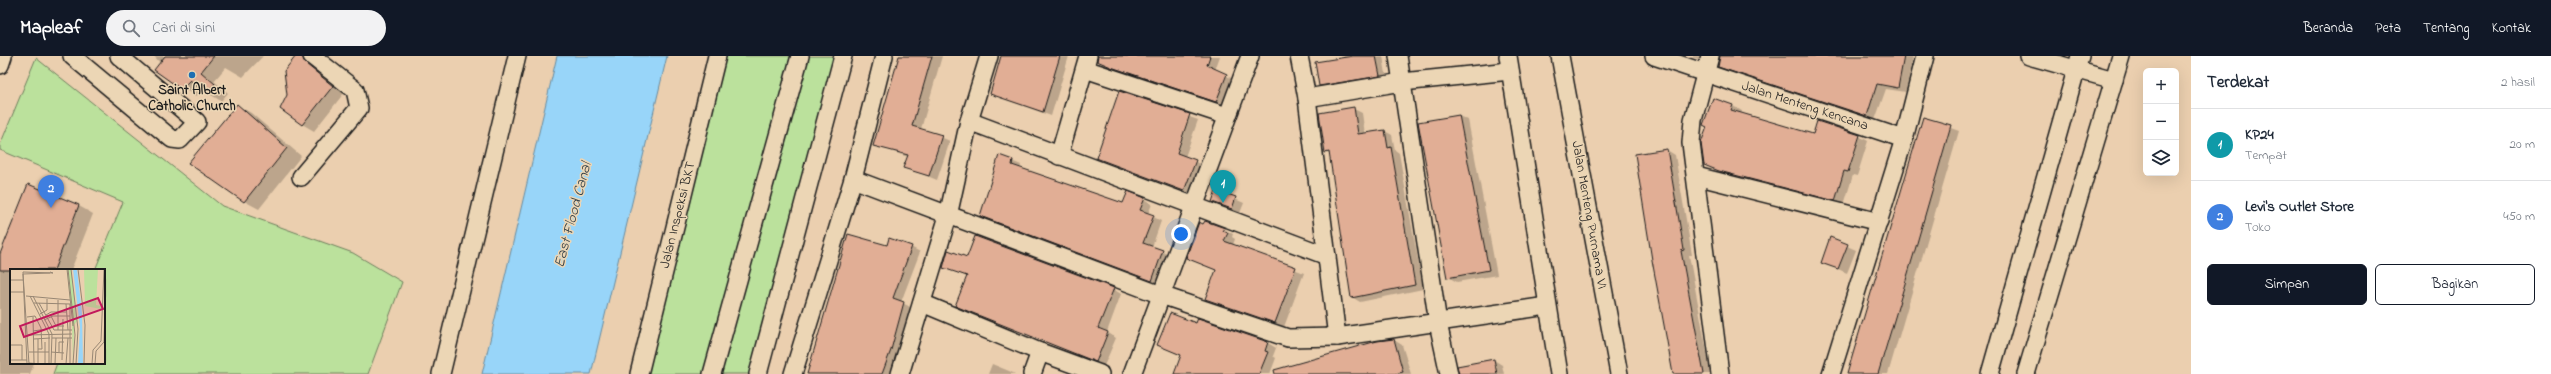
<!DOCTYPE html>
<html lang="id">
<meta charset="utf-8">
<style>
body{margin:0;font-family:"Indie Flower",sans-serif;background:#f2f2f3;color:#1f2937}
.controls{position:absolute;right:12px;top:12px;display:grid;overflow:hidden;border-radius:6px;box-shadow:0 4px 16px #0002}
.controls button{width:36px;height:36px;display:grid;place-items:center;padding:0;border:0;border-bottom:1px solid #e0e1e3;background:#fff;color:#1f2937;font:20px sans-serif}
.you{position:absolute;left:1181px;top:178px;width:14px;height:14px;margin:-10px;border:3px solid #fff;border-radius:50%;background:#1a73e8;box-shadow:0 0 0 6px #1a73e833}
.badge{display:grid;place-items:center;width:26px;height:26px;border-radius:50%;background:#111827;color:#fff;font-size:13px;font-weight:700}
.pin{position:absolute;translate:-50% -33px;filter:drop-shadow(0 1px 2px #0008)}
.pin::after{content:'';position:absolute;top:21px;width:14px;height:12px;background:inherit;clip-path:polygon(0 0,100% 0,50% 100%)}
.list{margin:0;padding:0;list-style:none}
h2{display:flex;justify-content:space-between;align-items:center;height:52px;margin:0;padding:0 16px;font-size:17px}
h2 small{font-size:13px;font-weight:400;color:#747a83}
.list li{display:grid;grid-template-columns:26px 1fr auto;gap:12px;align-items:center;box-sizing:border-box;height:72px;padding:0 16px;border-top:1px solid #e0e1e3}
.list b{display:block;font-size:15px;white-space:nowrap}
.list p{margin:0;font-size:13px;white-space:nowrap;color:#747a83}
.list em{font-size:13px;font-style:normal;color:#747a83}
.actions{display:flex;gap:8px;padding:12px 16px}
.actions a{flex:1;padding:9px 0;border:1px solid #111827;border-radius:6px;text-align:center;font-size:14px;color:#111827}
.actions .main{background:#111827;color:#fff}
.icon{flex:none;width:22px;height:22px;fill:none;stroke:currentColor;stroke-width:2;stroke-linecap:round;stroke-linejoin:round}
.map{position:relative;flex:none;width:2191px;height:318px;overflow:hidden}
header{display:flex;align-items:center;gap:24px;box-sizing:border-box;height:56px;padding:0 20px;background:#111827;color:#fff}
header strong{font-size:19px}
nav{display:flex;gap:22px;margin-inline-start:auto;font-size:14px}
.search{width:280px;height:36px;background:#f2f2f3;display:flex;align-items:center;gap:10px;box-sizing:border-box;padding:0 14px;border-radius:22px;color:#747a83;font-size:15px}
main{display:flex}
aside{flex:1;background:#fff}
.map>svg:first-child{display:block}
.green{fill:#bbe19c;stroke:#6c7e5c}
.water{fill:#98d5f9;stroke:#668ba1}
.shadow{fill:#0003}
.building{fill:#e1ae95;stroke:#1c1c1c}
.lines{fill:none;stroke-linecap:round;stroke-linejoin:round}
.minor-casing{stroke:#1c1c1c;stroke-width:20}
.minor{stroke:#ecd6b5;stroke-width:17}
.poi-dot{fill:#1f6fb2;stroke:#ecd6b5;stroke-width:1.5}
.labels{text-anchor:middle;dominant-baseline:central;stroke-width:3;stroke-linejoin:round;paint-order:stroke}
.poi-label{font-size:14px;font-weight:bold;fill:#1c1c1c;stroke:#ecd6b5}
.street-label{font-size:14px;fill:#1c1c1c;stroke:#ecd6b5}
.water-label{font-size:15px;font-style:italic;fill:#354148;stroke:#ecd6b5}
.inset-road{fill:none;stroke:#988774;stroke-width:1}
.view{fill:#c2185b;fill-opacity:0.15;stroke:#c2185b;stroke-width:2}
.inset-edge{fill:none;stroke:#1c1c1c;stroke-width:2}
</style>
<header>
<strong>Mapleaf</strong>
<div class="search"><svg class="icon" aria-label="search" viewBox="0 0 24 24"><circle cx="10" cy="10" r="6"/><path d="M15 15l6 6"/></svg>Cari di sini</div>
<nav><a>Beranda</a><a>Peta</a><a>Tentang</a><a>Kontak</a></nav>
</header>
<main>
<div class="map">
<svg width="2191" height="318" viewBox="0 0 2191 318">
<rect width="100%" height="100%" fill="#ebcfaf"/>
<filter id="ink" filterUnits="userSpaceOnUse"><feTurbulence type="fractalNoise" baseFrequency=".025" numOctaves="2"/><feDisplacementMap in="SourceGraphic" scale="8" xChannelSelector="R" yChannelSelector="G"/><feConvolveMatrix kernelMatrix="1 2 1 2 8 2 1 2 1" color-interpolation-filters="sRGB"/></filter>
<g filter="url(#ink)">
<!-- green -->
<g class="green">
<path d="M717 0H843L759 318H640Z"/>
<path d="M36 2 222 150 353 197 402 226 368 318H53L57 307H104V214H95L123 146 0 94V89Z"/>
</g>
<!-- water -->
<path class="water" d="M557 0H667L591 318H482Z"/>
<!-- shadow -->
<g class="shadow">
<path d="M154 0H263L243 21 226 11 214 25 228 37 221 45 203 34 196 40 182 32Z"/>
<path d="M298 0H304L311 4 318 16 344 37 314 75 302 68 288 39Z"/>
<path d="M900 0H942L921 73 950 85 937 124 905 111 908 101 874 89Z"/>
<path d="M1002 0H1069L1051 60 991 38Z"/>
<path d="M1098 0H1220L1215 14 1235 24 1225 50 1106 10 1098 5Z"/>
<path d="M1344 0H1383L1387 24 1328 34 1320 29Z"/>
<path d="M1688 0H1704L1703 4Z"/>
<path d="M1720 0H1913L1906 36 1886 33 1875 64 1727 15 1719 10Z"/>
<path d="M1120 36 1198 64 1185 101 1204 110 1193 139 1097 102Z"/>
<path d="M1713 43 1733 50 1742 55 1741 58 1813 80H1859L1868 85 1857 120 1853 119 1844 149 1729 120 1705 109Z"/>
<path d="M237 49 251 57 301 100 259 153 244 145Z"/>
<path d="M1354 53 1362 57 1365 78 1385 75 1392 79 1395 94 1399 97 1423 233 1360 246 1352 241 1331 99 1326 96Z"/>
<path d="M1459 60 1468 64 1497 219 1457 226 1448 221 1419 67Z"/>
<path d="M1923 62 1959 75 1888 318H1848Z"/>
<path d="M1667 94 1675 99 1692 199H1689L1711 318H1674Z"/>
<path d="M1000 100 1021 109 1020 113 1124 149 1144 143 1152 148 1148 158 1161 165 1152 191 1171 200 1161 229 981 160Z"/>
<path d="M1217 135 1244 147 1240 157 1213 145Z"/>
<path d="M79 150 93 158 71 214H11V307H34L30 318H0V200Z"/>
<path d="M1204 169 1224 173 1233 178 1232 181 1235 183 1233 189 1304 217 1284 271 1206 243 1217 215 1187 202Z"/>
<path d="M1831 183 1856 194 1847 217 1822 206Z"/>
<path d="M887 191H911L920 196 901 246 912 252 891 318H809Z"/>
<path d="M944 211 1113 233 1121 238 1107 276 1116 282 1104 310 956 250 967 221Z"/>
<path d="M1196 268 1268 287 1276 292 1273 300 1276 302 1270 318H1175L1182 300 1158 289Z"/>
<path d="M1394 284 1402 289 1411 318H1300Z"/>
<path d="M1494 304 1502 309 1504 318H1459Z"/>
<path d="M992 308 1009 315 1015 318H988Z"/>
</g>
<!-- building -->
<g class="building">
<path d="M165 0H214L201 16 215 28 206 37 190 24 181 33 154 14Z"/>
<path d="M296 0H302L306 8 333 30 302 69 280 53 287 39 284 15Z"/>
<path d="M899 0H932L912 70 942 79 929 120 903 112 908 99 873 90Z"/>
<path d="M1001 0H1060L1043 56 990 38Z"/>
<path d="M1098 0H1210L1207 9 1227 18 1216 46 1111 11 1097 5Z"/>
<path d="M1353 0H1376L1380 20 1319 30 1315 6Z"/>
<path d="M1720 0H1904L1898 32 1877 28 1867 60 1718 11Z"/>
<path d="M1119 35 1190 58 1177 97 1196 104 1184 135 1096 102Z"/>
<path d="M1713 42 1733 49 1731 54 1813 78 1817 65 1860 79 1848 116 1844 115 1835 145 1719 115 1704 109 1701 87 1707 71 1703 69Z"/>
<path d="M237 48 287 92 244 146 188 107Z"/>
<path d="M1354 51 1358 78 1385 74 1388 92 1391 91 1415 229 1351 242 1329 96 1325 97 1319 57Z"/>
<path d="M1459 59 1489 214 1447 222 1418 66Z"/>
<path d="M1923 61 1951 69 1915 194 1878 318H1847Z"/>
<path d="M1667 93 1684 194 1681 195 1704 318H1673L1652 204 1635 98Z"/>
<path d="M999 99 1013 104 1012 109 1123 147 1128 135 1145 142 1140 154 1154 159 1143 187 1163 194 1152 225 980 160Z"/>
<path d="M28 128 79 149 54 214H0V198Z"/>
<path d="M1216 134 1236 141 1232 153 1212 146Z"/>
<path d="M1205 165 1225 172 1223 175 1228 177 1224 185 1296 211 1275 267 1205 243 1216 214 1186 202 1199 166 1203 168Z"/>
<path d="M848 178 887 189 889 182 912 190 893 242 904 246 891 294 882 318H807Z"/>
<path d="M975 180 1114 232 1098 272 1108 276 1096 306 955 250 967 220 943 212 948 194 967 201Z"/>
<path d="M1830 181 1848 188 1838 213 1821 207Z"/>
<path d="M1170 257 1196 267 1198 262 1268 286 1265 295 1268 296 1259 318H1174L1181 299 1157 289Z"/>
<path d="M1394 283 1403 316 1395 318H1275L1274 314 1377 285Z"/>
<path d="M1494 303 1497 318H1459L1457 310Z"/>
</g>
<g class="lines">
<!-- minor casing -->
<g class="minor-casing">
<g id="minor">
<path d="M72 0 172 83 180 84 197 66 119 0"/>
<path d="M1299 0 1307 42 1337 281"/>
<path d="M1398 0 1438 267 1449 318"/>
<path d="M1508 0 1559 318"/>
<path d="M1560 0 1619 318"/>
<path d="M1654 0 1904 83"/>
<path d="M1710 0 1693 64 1691 87 1720 318"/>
<path d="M2029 0 2114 24"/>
<path d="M0 9 3 0"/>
<path d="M1085 13 1227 60"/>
<path d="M1307 42 1402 26 1510 15"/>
<path d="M969 65 1327 200"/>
<path d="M1059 100 1088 0"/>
<path d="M1696 120 1879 166"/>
<path d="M301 121 359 52 355 34 312 0"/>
<path d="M853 123 1161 239 1288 282 1337 281 1547 250"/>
<path d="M922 247 1040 296 1100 318"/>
<path d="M441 318 517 0"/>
<path d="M639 318 717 0"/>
<path d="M712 318 800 0"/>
<path d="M758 318 843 0"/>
<path d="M793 318 853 123 884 0"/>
<path d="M900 318 948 160 969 65 989 0"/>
<path d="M1032 318 1040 296"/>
<path d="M1132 318 1250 0"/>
<path d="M1831 318 1904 83 1925 0"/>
<path d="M1990 318 2080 0"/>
<path d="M2026 318 2121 0"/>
</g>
</g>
<!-- minor -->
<use href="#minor" class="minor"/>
</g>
</g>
<!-- markers -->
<circle class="poi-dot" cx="192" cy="19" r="4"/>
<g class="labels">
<!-- poi labels -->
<g class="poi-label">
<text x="192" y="34">Saint Albert<tspan x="192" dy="16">Catholic Church</tspan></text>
</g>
<!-- street labels -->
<g class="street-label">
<text transform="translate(1805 50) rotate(18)">Jalan Menteng Kencana</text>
<text transform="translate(678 159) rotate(-76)">Jalan Inspeksi BKT</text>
<text transform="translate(1589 159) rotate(80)">Jalan Menteng Purnama VI</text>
</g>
<!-- water labels -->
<g class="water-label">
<text transform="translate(573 159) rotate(-75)">East Flood Canal</text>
</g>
</g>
<!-- overview -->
<g transform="translate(10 213)">
<rect width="95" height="95" fill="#ebcfaf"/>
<path d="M57 0H61L67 52 64 56 63 95 62 52ZM74 0H88L86 36 91 37V40L75 37Z" fill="#bbe19c"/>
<path d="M63 0H67L72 44 73 95H68L70 58Z" fill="#98d5f9"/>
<path class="inset-road" d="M57 0 63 57M58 0 65 66 63 95M61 0 68 60 66 95M68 0 75 56 74 95M13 5V3L43 4 40 3M13 5 40 4M0 11H13M0 23H14M16 27 60 31M20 27 39 65V95M23 27 42 65 41 95M24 34 60 35V95M29 34 44 61H62M56 35 58 61M30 45 37 41V30M36 46 41 43H56M41 47 46 57H54M17 48 25 47 31 59 32 80H28M23 48 24 94M34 51 43 47H60M48 61V31M23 62 37 60M18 66 62 65M42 69H62M24 70 40 69M28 70V95M19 83H39M41 83 54 84M49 83V73H54M0 89V76H12V91M0 91H17M52 91 53 50M19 94 33 95M17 95 13 5 19 95M35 95V73M45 95 46 69M56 95 58 69M82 95 83 81 91 72 94 0M85 95 86 82 94 73 95 39"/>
<path class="view" d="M88 29 93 40 14 68 10 57Z"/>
<rect width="95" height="95" class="inset-edge"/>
</g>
</svg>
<div class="controls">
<button>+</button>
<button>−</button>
<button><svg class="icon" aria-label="layers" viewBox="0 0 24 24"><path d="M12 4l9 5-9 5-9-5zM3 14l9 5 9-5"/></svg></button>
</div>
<div class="you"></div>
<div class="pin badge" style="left:1223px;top:147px;background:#0f9aa8">1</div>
<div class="pin badge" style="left:51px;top:152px;background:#3f7fe0">2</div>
</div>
<aside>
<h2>Terdekat<small>2 hasil</small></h2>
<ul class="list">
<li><span class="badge" style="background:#0f9aa8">1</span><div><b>KP24</b><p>Tempat</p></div><em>20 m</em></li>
<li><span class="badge" style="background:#3f7fe0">2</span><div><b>Levi's Outlet Store</b><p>Toko</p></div><em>450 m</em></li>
</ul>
<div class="actions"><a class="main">Simpan</a><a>Bagikan</a></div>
</aside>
</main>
